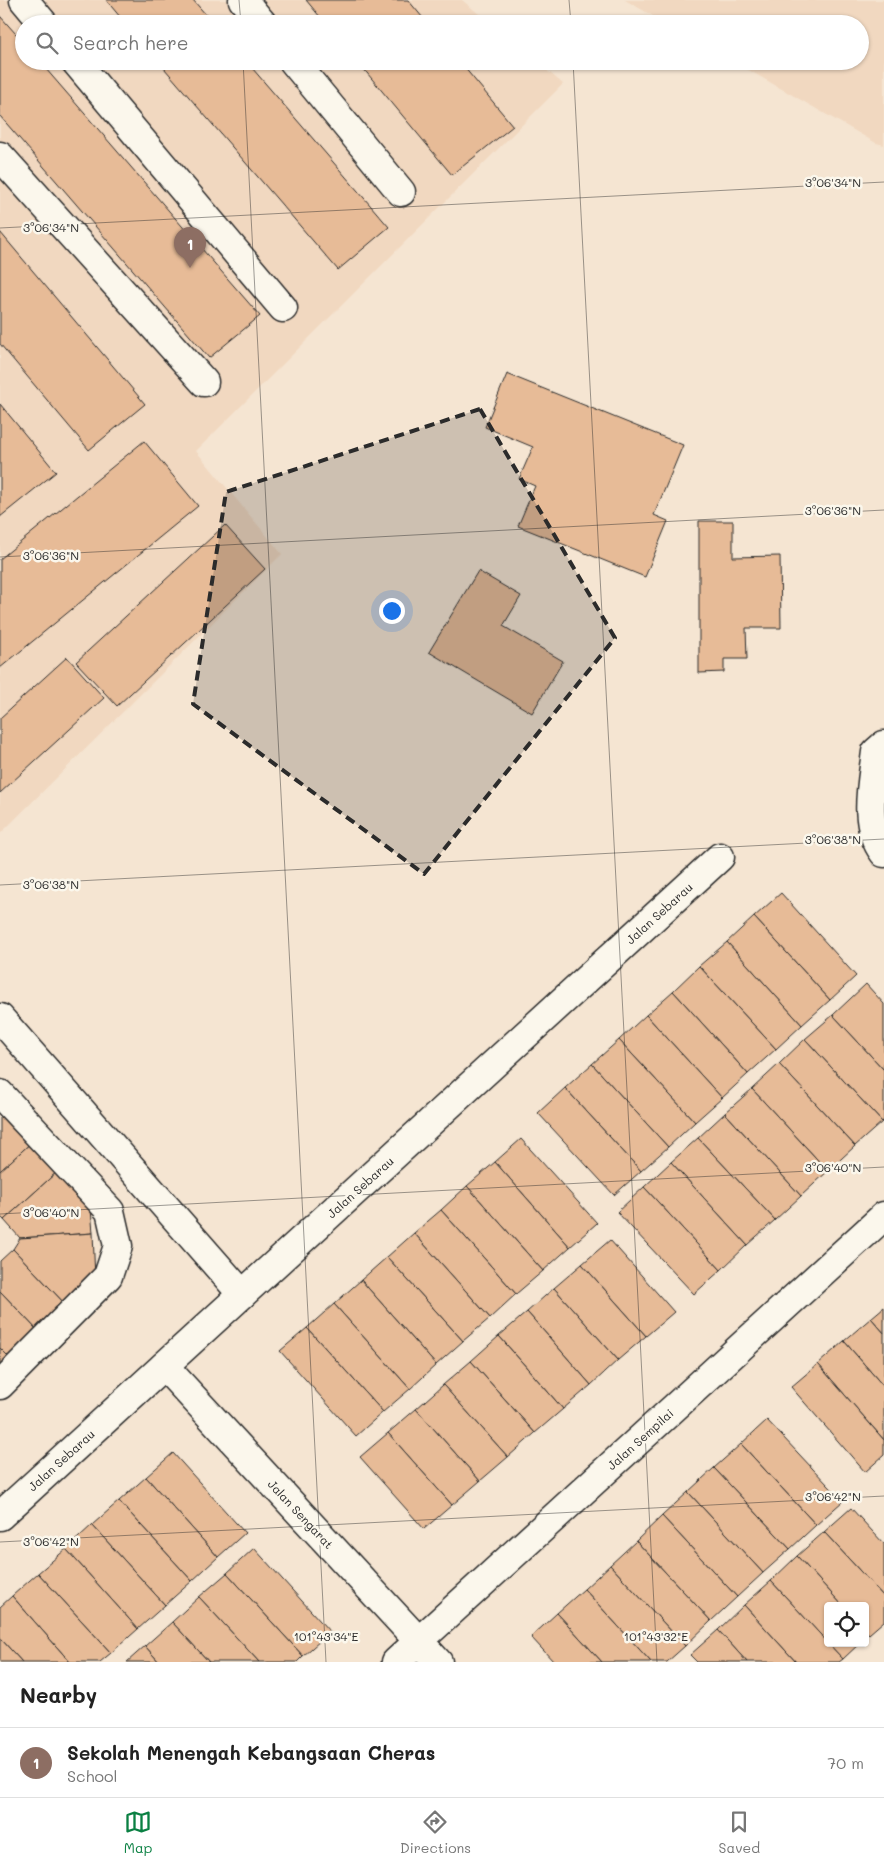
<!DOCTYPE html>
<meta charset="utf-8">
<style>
body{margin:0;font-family:Mali,sans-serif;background:#f2f2f2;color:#222}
.controls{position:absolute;right:15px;bottom:15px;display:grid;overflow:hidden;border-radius:5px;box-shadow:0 1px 4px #0004}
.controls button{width:45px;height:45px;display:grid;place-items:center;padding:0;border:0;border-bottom:1px solid #e0e0e0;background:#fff;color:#222;font:25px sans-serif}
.you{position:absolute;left:391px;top:610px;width:18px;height:18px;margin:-12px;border:4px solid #fff;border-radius:50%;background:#1a73e8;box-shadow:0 0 0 8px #1a73e833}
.badge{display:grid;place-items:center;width:32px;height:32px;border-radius:50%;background:#0b8043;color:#fff;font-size:16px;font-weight:700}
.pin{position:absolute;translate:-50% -41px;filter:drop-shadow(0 1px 2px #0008)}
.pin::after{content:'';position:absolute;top:26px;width:18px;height:15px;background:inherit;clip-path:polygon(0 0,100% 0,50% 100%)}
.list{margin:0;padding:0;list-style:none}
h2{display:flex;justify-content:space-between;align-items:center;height:65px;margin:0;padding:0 20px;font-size:21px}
h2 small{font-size:16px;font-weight:400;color:#767676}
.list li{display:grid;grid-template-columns:32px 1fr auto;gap:15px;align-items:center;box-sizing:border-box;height:70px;padding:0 20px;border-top:1px solid #e0e0e0}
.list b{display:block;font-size:19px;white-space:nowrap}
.list p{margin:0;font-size:16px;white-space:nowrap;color:#767676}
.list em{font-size:16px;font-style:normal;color:#767676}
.icon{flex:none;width:28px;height:28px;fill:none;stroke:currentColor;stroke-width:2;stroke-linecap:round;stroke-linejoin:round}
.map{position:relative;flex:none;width:884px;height:1662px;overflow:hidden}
.search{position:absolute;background:#fff;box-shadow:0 1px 4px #0004;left:15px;right:15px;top:15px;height:55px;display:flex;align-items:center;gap:12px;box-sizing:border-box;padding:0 18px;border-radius:28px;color:#767676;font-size:19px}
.sheet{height:135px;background:#fff}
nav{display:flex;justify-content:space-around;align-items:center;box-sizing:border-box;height:70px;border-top:1px solid #e0e0e0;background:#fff;font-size:14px;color:#767676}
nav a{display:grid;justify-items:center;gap:2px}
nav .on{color:#0b8043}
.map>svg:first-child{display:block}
.built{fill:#f1d8c0}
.building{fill:#e7bb97;stroke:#2b2b2b}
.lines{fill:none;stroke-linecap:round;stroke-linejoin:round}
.minor-casing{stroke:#2b2b2b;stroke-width:31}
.minor{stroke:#fbf7ec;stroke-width:28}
.marked{fill:#2b2b2b;fill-opacity:0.2;stroke:#2b2b2b;stroke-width:4;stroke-dasharray:10 6;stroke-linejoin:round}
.ticks{fill:none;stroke:#2b2b2b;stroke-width:1;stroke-opacity:0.45}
.labels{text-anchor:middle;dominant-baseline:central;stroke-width:5;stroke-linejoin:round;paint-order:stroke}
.street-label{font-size:12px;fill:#2b2b2b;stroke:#fbf7ec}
.ticks-label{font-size:12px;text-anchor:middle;fill:#2b2b2b;stroke:#fbf7ec;stroke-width:5;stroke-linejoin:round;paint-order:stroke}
</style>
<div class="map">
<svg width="884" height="1662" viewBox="0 0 884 1662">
<rect width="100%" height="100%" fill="#f5e5d2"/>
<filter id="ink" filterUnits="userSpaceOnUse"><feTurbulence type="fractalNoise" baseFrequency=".02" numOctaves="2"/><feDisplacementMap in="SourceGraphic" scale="10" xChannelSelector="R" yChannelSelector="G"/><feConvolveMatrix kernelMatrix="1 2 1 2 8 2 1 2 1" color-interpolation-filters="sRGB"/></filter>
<g filter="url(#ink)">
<!-- built -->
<g class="built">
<path d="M0 0H462L491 24H24V61H536L563 84 196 451 282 554 0 834Z"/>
<path d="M625 0H884V145L876 143 733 61H860V24H667Z"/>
</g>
<!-- building -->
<g class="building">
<path d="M106 0H193L214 24H126Z"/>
<path d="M306 0H408L428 24H326Z"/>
<path d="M0 16 24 43V61H39L260 316 209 358 0 116Z"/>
<path d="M158 61H246L389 227 338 270Z"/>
<path d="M357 61H459L513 126 452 175Z"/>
<path d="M0 232 145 404 89 450 0 344Z"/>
<path d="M507 374 683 445 654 515 668 521 645 577 518 526 535 486 519 479 533 447 485 427Z"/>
<path d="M0 404 56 472 0 517Z"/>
<path d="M144 441 198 506 0 668V559Z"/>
<path d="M699 521H733V557L780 556 781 628H746L747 659H724V672L699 673Z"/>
<path d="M225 525 265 569 117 706 76 662Z"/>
<path d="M478 571 521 596 503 626 563 661 532 713 429 652Z"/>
<path d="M67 657 104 698 0 793V718Z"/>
<path d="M781 893 856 976 830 1000 754 917Z"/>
<path d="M754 917 830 1000 802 1025 727 942Z"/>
<path d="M727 942 802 1025 776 1049 699 966Z"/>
<path d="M699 966 776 1049 748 1074 673 991Z"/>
<path d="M866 984 884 1004V1070L833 1015Z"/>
<path d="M673 991 748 1074 722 1098 646 1015Z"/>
<path d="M646 1015 722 1098 695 1122 619 1040Z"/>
<path d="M833 1015 884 1070V1120L882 1122 805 1039Z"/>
<path d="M805 1039 882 1122 855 1146 779 1064Z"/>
<path d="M619 1040 695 1122 668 1147 592 1064Z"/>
<path d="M592 1064 668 1147 641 1171 565 1088Z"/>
<path d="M779 1064 855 1146 828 1171 752 1089Z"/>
<path d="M565 1088 641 1171 614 1195 538 1113Z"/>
<path d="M752 1089 828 1171 801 1196 725 1113Z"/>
<path d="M5 1113 32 1142 0 1171V1118Z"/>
<path d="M725 1113 801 1196 775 1220 698 1138Z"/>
<path d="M698 1138 775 1220 747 1245 671 1162Z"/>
<path d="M521 1139 597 1223 570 1247 495 1162Z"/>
<path d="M32 1142 58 1171 4 1220 0 1216V1171Z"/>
<path d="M495 1162 570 1247 543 1271 467 1186Z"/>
<path d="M671 1162 747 1245 721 1270 644 1187Z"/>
<path d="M58 1171 91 1209 93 1233 20 1238 4 1220Z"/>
<path d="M467 1186 543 1271 516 1294 441 1210Z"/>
<path d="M644 1187 721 1270 694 1294 617 1212Z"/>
<path d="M441 1210 516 1294 490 1318 414 1233Z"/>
<path d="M93 1233 95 1279 65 1304 13 1249 20 1238Z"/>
<path d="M414 1233 490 1318 463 1341 387 1257Z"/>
<path d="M610 1240 674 1312 646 1336 582 1264Z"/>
<path d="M13 1249 65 1304 37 1330 0 1291V1261Z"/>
<path d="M387 1257 463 1341 436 1365 361 1280Z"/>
<path d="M582 1264 646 1336 618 1360 554 1288Z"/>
<path d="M361 1280 436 1365 410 1389 334 1304Z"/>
<path d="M554 1288 618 1360 591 1385 527 1312Z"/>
<path d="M0 1291 37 1330 9 1357 0 1348Z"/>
<path d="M334 1304 410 1389 383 1412 307 1328Z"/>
<path d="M884 1307V1333L871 1318Z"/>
<path d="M527 1312 591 1385 563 1409 499 1336Z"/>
<path d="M871 1318 884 1333V1387L844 1341Z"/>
<path d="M307 1328 383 1412 356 1436 280 1351Z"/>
<path d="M499 1336 563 1409 535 1433 471 1361Z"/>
<path d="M844 1341 884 1387V1440L818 1364Z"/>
<path d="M0 1348 9 1357 0 1365Z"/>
<path d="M471 1361 535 1433 508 1457 443 1385Z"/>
<path d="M818 1364 884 1440V1455L865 1472 791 1387Z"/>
<path d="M443 1385 508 1457 480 1481 416 1409Z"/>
<path d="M416 1409 480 1481 452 1505 388 1433Z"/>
<path d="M767 1420 843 1501 816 1525 741 1444Z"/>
<path d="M388 1433 452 1505 424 1529 360 1457Z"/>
<path d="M741 1444 816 1525 790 1549 714 1468Z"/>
<path d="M173 1453 245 1533 218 1557 146 1477Z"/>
<path d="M714 1468 790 1549 763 1573 688 1492Z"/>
<path d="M146 1477 218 1557 192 1581 119 1501Z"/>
<path d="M688 1492 763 1573 737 1597 662 1516Z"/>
<path d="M119 1501 192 1581 165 1605 92 1525Z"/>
<path d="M851 1508 884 1544V1597L824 1532Z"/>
<path d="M662 1516 737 1597 711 1621 636 1541Z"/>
<path d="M92 1525 165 1605 138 1629 66 1549Z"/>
<path d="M824 1532 884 1597V1621L869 1634 865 1630V1606H843L797 1556Z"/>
<path d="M636 1541 711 1621 685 1646 610 1565Z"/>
<path d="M254 1548 330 1632 303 1656 227 1573Z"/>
<path d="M66 1549 138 1629 111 1653 38 1573Z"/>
<path d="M797 1556 843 1606H828V1643L771 1581Z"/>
<path d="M610 1565 685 1646 667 1662H651L584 1589Z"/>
<path d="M38 1573 111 1653 100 1662H70L12 1596Z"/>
<path d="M227 1573 303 1656 297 1662H259L199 1597Z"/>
<path d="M771 1581 843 1659 839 1662H796L744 1605Z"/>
<path d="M584 1589 651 1662H602L557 1613Z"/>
<path d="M12 1596 70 1662H22L0 1638V1607Z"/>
<path d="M199 1597 259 1662H209L172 1622Z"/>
<path d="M744 1605 796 1662H747L718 1630Z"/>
<path d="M557 1613 602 1662H554L531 1637Z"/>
<path d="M172 1622 209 1662H159L145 1646Z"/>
<path d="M718 1630 747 1662H697L690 1655Z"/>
<path d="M0 1638 22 1662H0Z"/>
<path d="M828 1643H860L843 1659Z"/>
<path d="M145 1646 159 1662H127Z"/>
</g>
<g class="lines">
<!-- minor casing -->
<g class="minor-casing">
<g id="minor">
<path d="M24 0 44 24"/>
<path d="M243 0 263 24"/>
<path d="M75 61 283 308"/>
<path d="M293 61 401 192"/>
<path d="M0 156 204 382"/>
<path d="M884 745 876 752C872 785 862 824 884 853"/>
<path d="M0 1018 242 1294"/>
<path d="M0 1094 110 1211 118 1246 108 1276 0 1385"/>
<path d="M164 1366 438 1662"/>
<path d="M0 1516 720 857"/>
<path d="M396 1662 884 1216"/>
</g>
</g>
<!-- minor -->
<use href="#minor" class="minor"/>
</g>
</g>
<!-- marked area -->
<path class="marked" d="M480 409 615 638 424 874 193 704 226 492Z"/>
<!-- ticks -->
<path class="ticks" d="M239 0 241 24M569 0 571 24M243 61 326 1662M573 61 657 1662M0 228 884 182M0 557 884 510M0 885 884 839M0 1214 884 1167M0 1542 884 1496"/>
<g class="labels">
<!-- street labels -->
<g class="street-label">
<text transform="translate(659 913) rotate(-42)">Jalan Sebarau</text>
<text transform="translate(360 1187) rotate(-42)">Jalan Sebarau</text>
<text transform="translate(640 1439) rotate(-42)">Jalan Sempilai</text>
<text transform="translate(61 1460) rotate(-42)">Jalan Sebarau</text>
<text transform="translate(301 1514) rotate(47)">Jalan Sengarat</text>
</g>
</g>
<g class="ticks-label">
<text x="833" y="187">3°06'34"N</text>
<text x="51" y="232">3°06'34"N</text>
<text x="833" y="515">3°06'36"N</text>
<text x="51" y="560">3°06'36"N</text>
<text x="833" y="844">3°06'38"N</text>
<text x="51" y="889">3°06'38"N</text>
<text x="833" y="1172">3°06'40"N</text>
<text x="51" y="1217">3°06'40"N</text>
<text x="833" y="1501">3°06'42"N</text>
<text x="51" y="1546">3°06'42"N</text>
<text x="326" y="1641">101°43'34"E</text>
<text x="656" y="1641">101°43'32"E</text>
</g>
</svg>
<div class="controls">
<button><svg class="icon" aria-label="locate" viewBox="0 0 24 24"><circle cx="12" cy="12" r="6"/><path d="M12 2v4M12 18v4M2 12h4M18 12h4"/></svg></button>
</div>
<div class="you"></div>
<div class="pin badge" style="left:190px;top:268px;background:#8d6e63">1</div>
<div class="search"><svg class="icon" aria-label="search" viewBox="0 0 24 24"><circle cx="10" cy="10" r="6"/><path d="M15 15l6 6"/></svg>Search here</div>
</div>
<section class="sheet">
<h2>Nearby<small></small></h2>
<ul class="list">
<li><span class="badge" style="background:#8d6e63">1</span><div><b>Sekolah Menengah Kebangsaan Cheras</b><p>School</p></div><em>70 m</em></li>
</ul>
</section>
<nav>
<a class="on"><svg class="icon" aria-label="map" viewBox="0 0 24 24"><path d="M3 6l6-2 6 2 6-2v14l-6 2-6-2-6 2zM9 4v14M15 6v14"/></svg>Map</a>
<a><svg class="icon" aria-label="directions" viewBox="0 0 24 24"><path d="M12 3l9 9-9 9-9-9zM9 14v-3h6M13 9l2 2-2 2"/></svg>Directions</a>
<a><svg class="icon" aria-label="saved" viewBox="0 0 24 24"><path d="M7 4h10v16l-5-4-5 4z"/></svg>Saved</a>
</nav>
